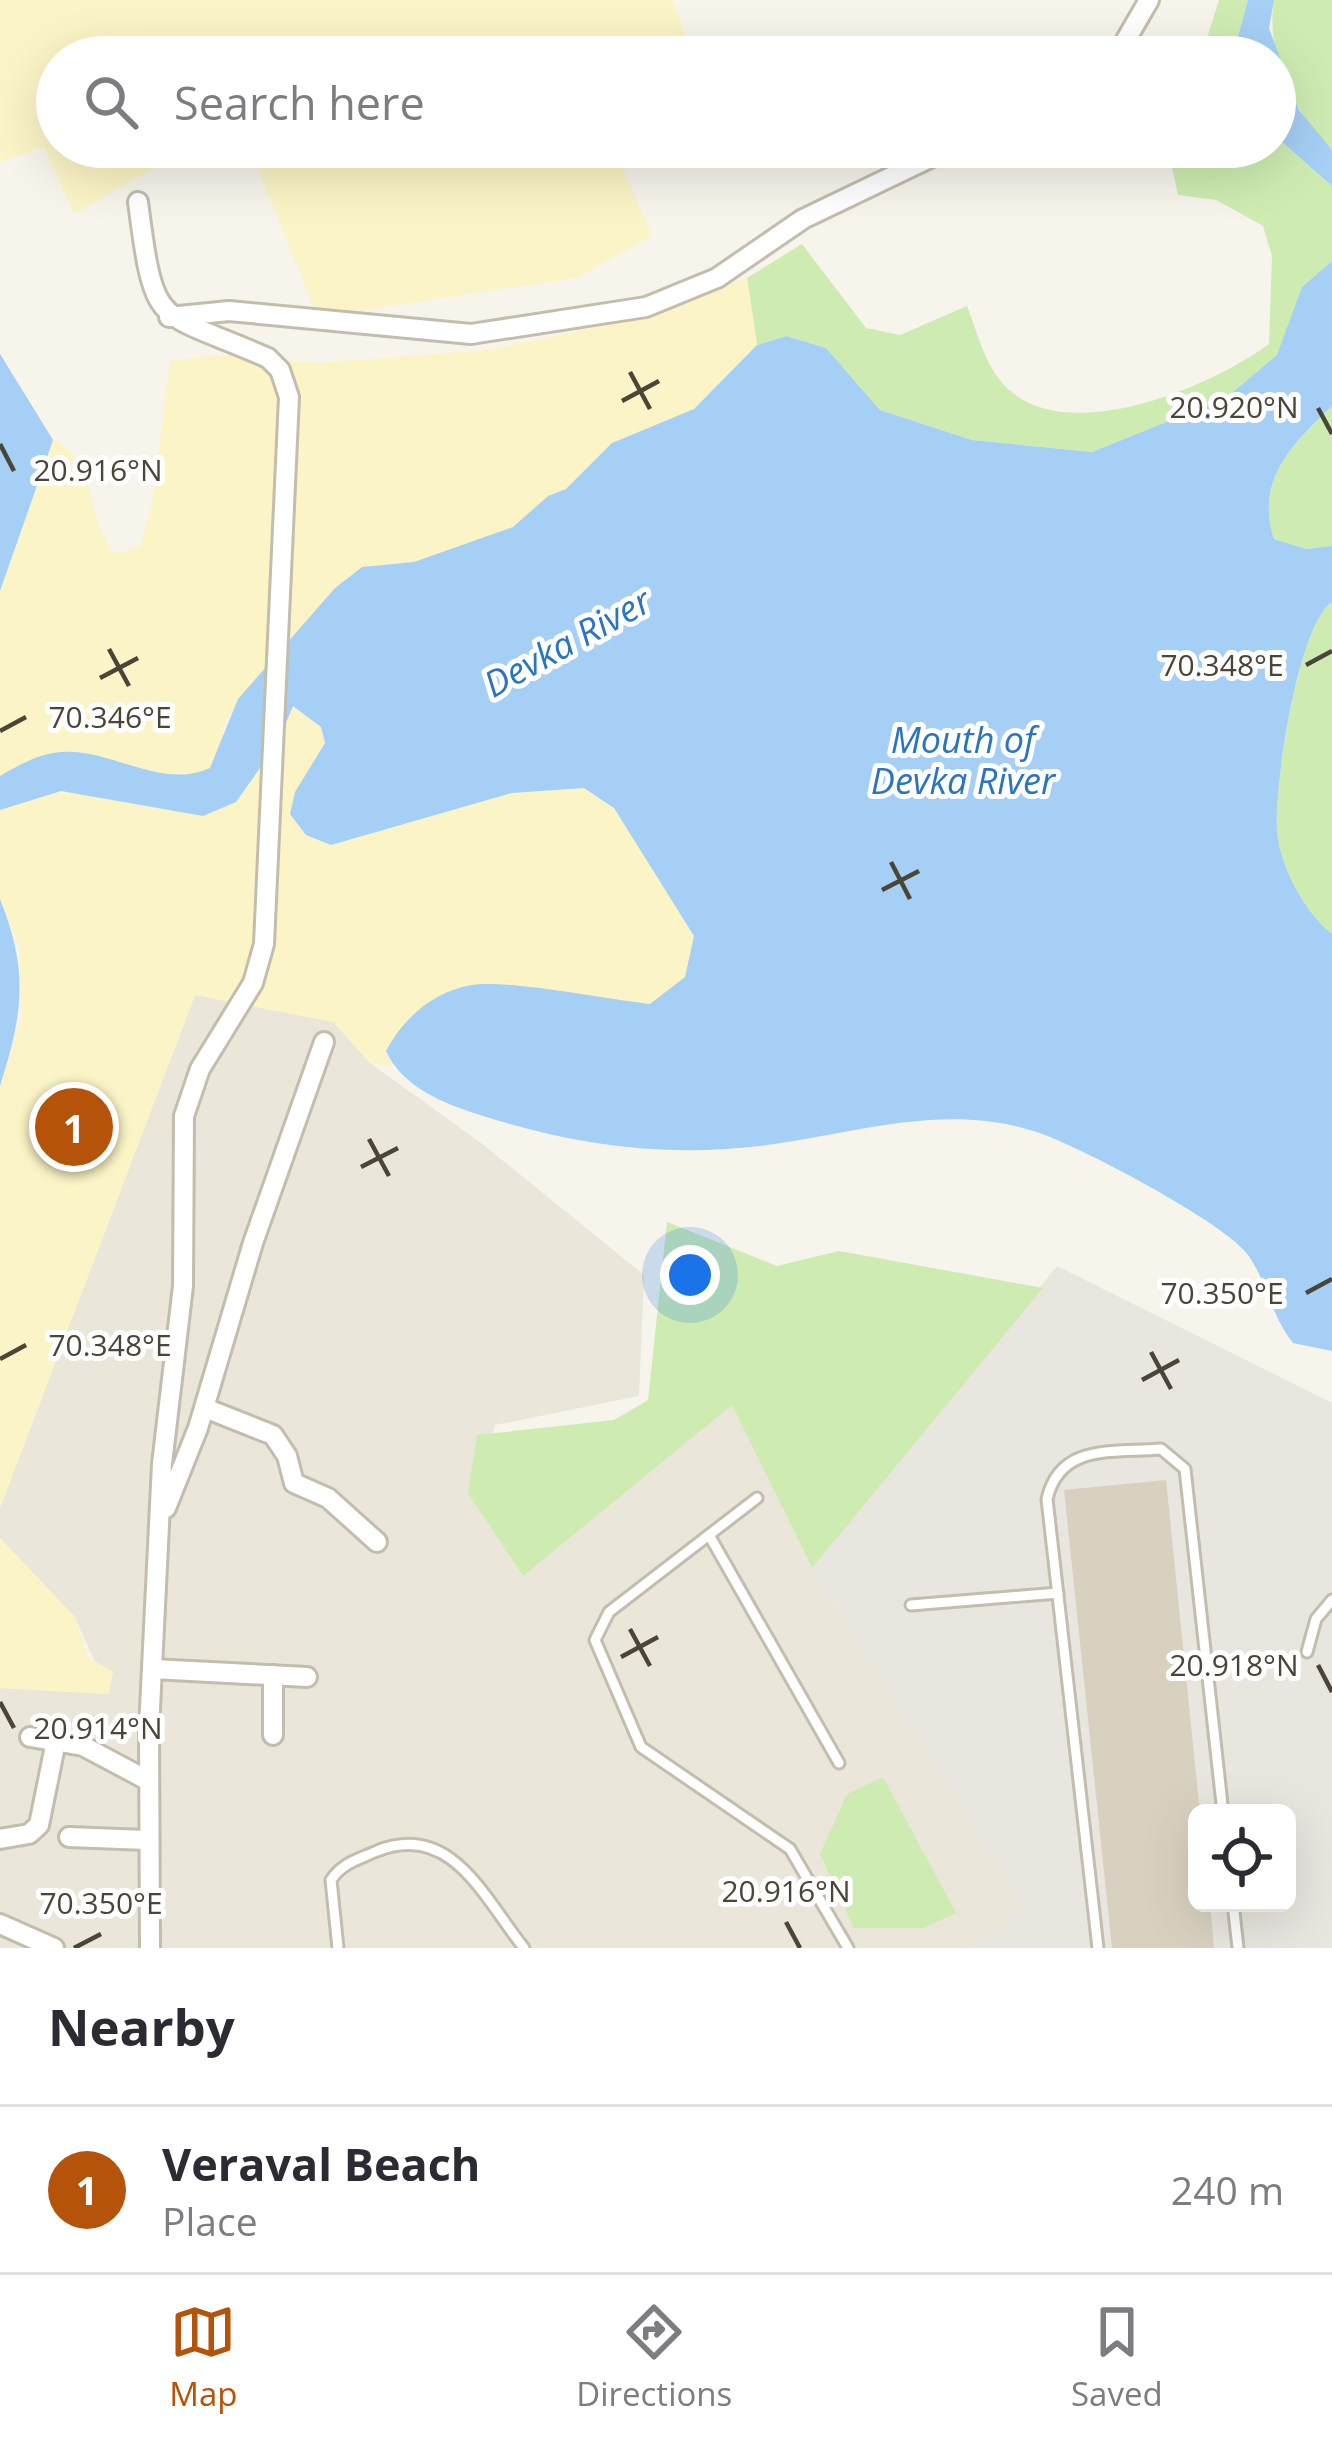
<!DOCTYPE html>
<meta charset="utf-8">
<style>
body{margin:0;font-family:"Open Sans",sans-serif;background:#f2f2f3;color:#2b2b33}
.controls{position:absolute;right:36px;bottom:36px;display:grid;overflow:hidden;border-radius:18px;box-shadow:0 12px 48px #0002}
.controls button{width:108px;height:108px;display:grid;place-items:center;padding:0;border:0;border-bottom:3px solid #e1e1e2;background:#fff;color:#2b2b33;font:60px sans-serif}
.you{position:absolute;left:690px;top:1275px;width:42px;height:42px;margin:-30px;border:9px solid #fff;border-radius:50%;background:#1a73e8;box-shadow:0 0 0 18px #1a73e833}
.badge{display:grid;place-items:center;width:78px;height:78px;border-radius:50%;background:#b45309;color:#fff;font-size:39px;font-weight:700}
.pin{position:absolute;translate:-50% -50%;border:6px solid #fff;box-shadow:0 3px 12px #0006}
.list{margin:0;padding:0;list-style:none}
h2{display:flex;justify-content:space-between;align-items:center;height:156px;margin:0;padding:0 48px;font-size:51px}
h2 small{font-size:39px;font-weight:400;color:#7c7c81}
.list li{display:grid;grid-template-columns:78px 1fr auto;gap:36px;align-items:center;box-sizing:border-box;height:168px;padding:0 48px;border-top:3px solid #e1e1e2}
.list b{display:block;font-size:45px;white-space:nowrap}
.list p{margin:0;font-size:39px;white-space:nowrap;color:#7c7c81}
.list em{font-size:39px;font-style:normal;color:#7c7c81}
.icon{flex:none;width:66px;height:66px;fill:none;stroke:currentColor;stroke-width:2;stroke-linecap:round;stroke-linejoin:round}
.map{position:relative;flex:none;width:1332px;height:1948px;overflow:hidden}
.search{position:absolute;background:#fff;box-shadow:0 12px 48px #0002;left:36px;right:36px;top:36px;height:132px;display:flex;align-items:center;gap:30px;box-sizing:border-box;padding:0 42px;border-radius:66px;color:#7c7c81;font-size:45px}
.sheet{height:324px;background:#fff}
nav{display:flex;justify-content:space-around;align-items:center;box-sizing:border-box;height:168px;border-top:3px solid #e1e1e2;background:#fff;font-size:33px;color:#7c7c81}
nav a{display:grid;justify-items:center;gap:6px}
nav .on{color:#b45309}
.map>svg:first-child{display:block}
.residential{fill:#eae6d9}
.industrial{fill:#e9e5df;fill-rule:evenodd}
.green{fill:#ceecb2}
.sand{fill:#fbf4c6}
.water{fill:#a5cff5}
.building{fill:#d9d1c0}
.lines{fill:none;stroke-linecap:round;stroke-linejoin:round}
.service-casing{stroke:#c3bdad;stroke-width:15}
.minor-casing{stroke:#c3bdad;stroke-width:24}
.service{stroke:#fff;stroke-width:9}
.minor{stroke:#fff;stroke-width:18}
.ticks{fill:none;stroke:#4b4538;stroke-width:4.5}
.labels{text-anchor:middle;dominant-baseline:central;stroke-width:10;stroke-linejoin:round;paint-order:stroke}
.water-label{font-size:36px;font-style:italic;fill:#2975bf;stroke:#fff}
.ticks-label{font-size:30px;text-anchor:middle;fill:#4b4538;stroke:#fff;stroke-width:10;stroke-linejoin:round;paint-order:stroke}
</style>
<div class="map">
<svg width="1332" height="1948" viewBox="0 0 1332 1948">
<rect width="100%" height="100%" fill="#f6f4eb"/>
<!-- residential -->
<path class="residential" d="M195 995 334 1022 370 1063 481 1143 644 1275 639 1396 495 1425 480 1484 522 1576 732 1404 812 1568 1025 1907 969 1948H0V1688L109 1694 75 1617 0 1538V1508Z"/>
<!-- industrial -->
<path class="industrial" d="M1057 1266 1332 1403V1948H969L1024 1906 812 1568ZM1197 1813H1287V1903H1197Z"/>
<!-- green -->
<g class="green">
<path d="M1219 0H1248L1238 36 1243 57H1201Z"/>
<path d="M1274 0H1332V150C1294 114 1265 51 1274 0Z"/>
<path d="M1275 136 1332 186V261L1302 287 1278 355 1226 398 1092 452 972 440 880 410 826 348 786 336 757 345 747 278 802 244 866 328 900 335 967 306C978 334 985 367 1008 389 1071 447 1212 386 1269 344L1272 256 1263 226 1216 200 1178 195 1170 158 1174 147H1275Z"/>
<path d="M1332 406V546L1306 549 1274 539C1255 481 1291 445 1332 406Z"/>
<path d="M1332 602V934C1304 911 1280 867 1277 830 1274 788 1298 623 1332 602Z"/>
<path d="M667 1222 777 1266 839 1251 1043 1288 812 1568 732 1405 523 1576 468 1493 477 1435 614 1420 648 1400Z"/>
<path d="M883 1777 956 1913 924 1928H854L820 1854 847 1794Z"/>
</g>
<!-- sand -->
<g class="sand">
<path d="M0 0H672L685 35 630 57H57V147H159L166 162 74 213 44 147 0 162Z"/>
<path d="M249 147H614L652 236 575 278 318 317Z"/>
<path d="M747 278 757 345 694 409 612 443 566 489 548 496 513 527 414 562 361 567 335 588 225 721 220 754 211 768 195 775 161 773 100 756 27 761 0 776V591L53 440C98 460 85 520 115 554L140 546 152 505 170 361 218 355 319 363 488 350 622 322Z"/>
<path d="M293 705 321 727 325 743 295 792 331 845 512 793 584 788 614 807 694 936 685 977 650 1004 472 985 386 1051 393 1067 370 1063 333 1022 195 995 0 1508V1086L22 1019 19 946 0 899V810L60 791 203 816 277 744Z"/>
<path d="M0 1538 75 1617 88 1657 113 1672 109 1694 0 1688Z"/>
</g>
<!-- water -->
<g class="water">
<path d="M1248 0H1274L1269 28 1299 110 1332 150V186L1275 136V57H1243L1238 36Z"/>
<path d="M1332 261V406C1291 445 1255 481 1274 539L1306 549 1332 546V602C1298 624 1274 788 1277 830 1280 867 1304 911 1332 934V1351L1293 1343C1269 1312 1269 1285 1248 1255 1226 1223 1077 1145 1037 1132 945 1102 858 1133 767 1145 667 1158 576 1146 480 1115 445 1104 402 1087 386 1051 403 1019 433 991 472 985 506 979 610 1000 650 1004L685 977 694 936 614 808 584 788 512 793 331 845 306 835 290 814 295 792 325 743 321 727 293 706 277 744 236 802 203 816 61 791 0 810V776C19 765 40 753 62 752 112 749 162 790 210 768L238 699 335 588 362 567 414 562 513 527 548 496 566 489 612 443 694 409 757 345 786 336 826 348 880 410 972 440 1092 452 1226 398 1277 355 1302 287Z"/>
<path d="M0 354 53 440 0 591Z"/>
<path d="M0 899C29 972 23 1013 0 1086Z"/>
</g>
<!-- building -->
<path class="building" d="M1166 1480 1200 1813 1197 1903H1210L1214 1948H1112L1064 1490Z"/>
<g class="lines">
<!-- service casing -->
<g class="service-casing">
<g id="service">
<path d="M757 1498 609 1612 595 1640 641 1747 790 1849 848 1948"/>
<path d="M709 1535 839 1763"/>
<path d="M911 1605 1058 1593"/>
<path d="M1307 1652 1316 1619 1332 1600"/>
<path d="M1233 1903 1238 1948"/>
<path d="M338 1948 331 1880C342 1863 359 1859 377 1851 451 1821 484 1898 524 1948"/>
<path d="M1098 1948 1047 1499C1060 1443 1113 1453 1161 1449L1185 1469 1223 1813"/>
</g>
</g>
<!-- minor casing -->
<g class="minor-casing">
<g id="minor">
<path d="M1116 57 1149 0"/>
<path d="M138 202C155 333 155 308 268 358L280 370 289 397 264 944 253 983 200 1069 184 1116 183 1286 162 1464 149 1729 150 1948"/>
<path d="M169 317 229 311 471 334 646 307 717 278 803 219 953 147"/>
<path d="M205 1408 273 1435 287 1456 294 1483 328 1498 377 1542"/>
<path d="M166 1508 198 1428 253 1243 324 1042"/>
<path d="M152 1669 307 1677"/>
<path d="M273 1735V1675"/>
<path d="M30 1737 83 1746 147 1780"/>
<path d="M69 1837 146 1840"/>
<path d="M0 1839 29 1834 39 1825 56 1741"/>
<path d="M0 1924 54 1948"/>
</g>
</g>
<!-- service -->
<use href="#service" class="service"/>
<!-- minor -->
<use href="#minor" class="minor"/>
</g>
<!-- ticks -->
<path class="ticks" d="M630 372 650 409M622 401 659 381M1318 408 1332 434M0 444 14 471M109 649 129 686M1306 665 1332 651M100 678 138 658M0 731 26 717M891 862 910 899M882 890 919 871M369 1139 389 1176M361 1167 398 1148M1306 1293 1332 1279M1151 1352 1171 1389M0 1359 26 1345M1142 1380 1179 1360M630 1629 650 1666M621 1657 658 1637M1318 1665 1332 1692M0 1702 14 1728M786 1922 800 1948M74 1948 101 1934"/>
<g class="labels">
<!-- water labels -->
<g class="water-label">
<text transform="translate(567 642) rotate(-29)">Devka River</text>
<text x="963" y="739">Mouth of<tspan x="963" dy="41">Devka River</tspan></text>
</g>
</g>
<g class="ticks-label">
<text x="1234" y="418">20.920°N</text>
<text x="98" y="481">20.916°N</text>
<text x="1222" y="676">70.348°E</text>
<text x="110" y="728">70.346°E</text>
<text x="1222" y="1304">70.350°E</text>
<text x="110" y="1356">70.348°E</text>
<text x="1234" y="1676">20.918°N</text>
<text x="98" y="1739">20.914°N</text>
<text x="786" y="1902">20.916°N</text>
<text x="101" y="1914">70.350°E</text>
</g>
</svg>
<div class="controls">
<button><svg class="icon" aria-label="locate" viewBox="0 0 24 24"><circle cx="12" cy="12" r="6"/><path d="M12 2v4M12 18v4M2 12h4M18 12h4"/></svg></button>
</div>
<div class="you"></div>
<div class="pin badge" style="left:74px;top:1127px">1</div>
<div class="search"><svg class="icon" aria-label="search" viewBox="0 0 24 24"><circle cx="10" cy="10" r="6"/><path d="M15 15l6 6"/></svg>Search here</div>
</div>
<section class="sheet">
<h2>Nearby<small></small></h2>
<ul class="list">
<li><span class="badge">1</span><div><b>Veraval Beach</b><p>Place</p></div><em>240 m</em></li>
</ul>
</section>
<nav>
<a class="on"><svg class="icon" aria-label="map" viewBox="0 0 24 24"><path d="M3 6l6-2 6 2 6-2v14l-6 2-6-2-6 2zM9 4v14M15 6v14"/></svg>Map</a>
<a><svg class="icon" aria-label="directions" viewBox="0 0 24 24"><path d="M12 3l9 9-9 9-9-9zM9 14v-3h6M13 9l2 2-2 2"/></svg>Directions</a>
<a><svg class="icon" aria-label="saved" viewBox="0 0 24 24"><path d="M7 4h10v16l-5-4-5 4z"/></svg>Saved</a>
</nav>
